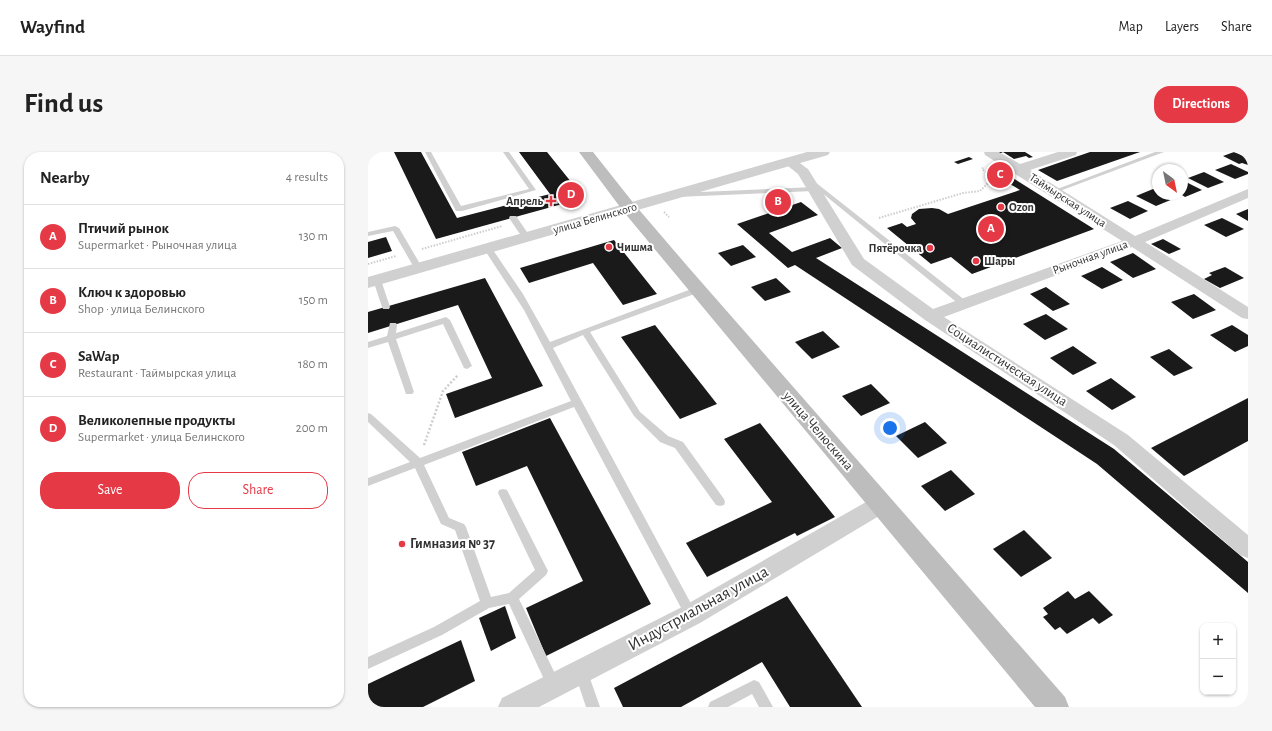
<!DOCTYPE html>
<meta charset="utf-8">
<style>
body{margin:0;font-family:"Alegreya Sans",sans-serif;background:#f6f6f6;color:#222}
.controls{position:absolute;right:12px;bottom:12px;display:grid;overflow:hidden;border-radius:8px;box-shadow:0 1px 3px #0004}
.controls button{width:36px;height:36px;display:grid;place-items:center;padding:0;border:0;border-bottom:1px solid #e0e0e0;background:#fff;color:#222;font:20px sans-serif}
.compass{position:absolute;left:784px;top:12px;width:36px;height:36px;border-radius:50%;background:#fff;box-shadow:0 1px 3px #0004;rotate:147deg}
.you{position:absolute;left:522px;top:276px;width:14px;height:14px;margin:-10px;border:3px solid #fff;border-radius:50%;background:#1a73e8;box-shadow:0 0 0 6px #1a73e833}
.badge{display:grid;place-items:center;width:26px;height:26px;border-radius:50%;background:#e63946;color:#fff;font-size:13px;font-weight:700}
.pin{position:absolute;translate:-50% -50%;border:2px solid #fff;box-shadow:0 1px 4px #0006}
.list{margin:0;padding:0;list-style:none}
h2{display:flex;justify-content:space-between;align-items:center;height:52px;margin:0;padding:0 16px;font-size:17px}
h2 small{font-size:13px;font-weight:400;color:#767676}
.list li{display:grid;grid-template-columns:26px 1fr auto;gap:12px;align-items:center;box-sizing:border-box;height:64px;padding:0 16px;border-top:1px solid #e0e0e0}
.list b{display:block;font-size:15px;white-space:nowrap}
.list p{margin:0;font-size:13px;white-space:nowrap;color:#767676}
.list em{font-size:13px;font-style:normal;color:#767676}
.actions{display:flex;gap:8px;padding:12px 16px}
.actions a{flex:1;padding:9px 0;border:1px solid #e63946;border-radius:16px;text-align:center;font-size:14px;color:#e63946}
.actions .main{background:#e63946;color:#fff}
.map{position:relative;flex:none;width:880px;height:555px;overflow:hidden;border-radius:16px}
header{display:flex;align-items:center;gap:24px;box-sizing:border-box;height:56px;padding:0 20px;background:#fff;border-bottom:1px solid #e0e0e0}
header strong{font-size:19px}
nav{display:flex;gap:22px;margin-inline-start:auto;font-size:14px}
.intro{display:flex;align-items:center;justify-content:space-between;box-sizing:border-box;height:96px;padding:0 24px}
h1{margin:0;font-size:28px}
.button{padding:10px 18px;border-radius:16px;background:#e63946;color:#fff;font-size:14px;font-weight:700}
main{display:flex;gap:24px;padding:0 24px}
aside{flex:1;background:#fff;border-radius:16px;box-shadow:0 1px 3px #0004}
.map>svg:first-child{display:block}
.building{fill:#1a1a1a}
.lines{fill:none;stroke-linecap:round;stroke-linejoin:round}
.path-far1{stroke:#cdcdcd;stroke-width:2;stroke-dasharray:1.5 1.5;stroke-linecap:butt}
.path{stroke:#cdcdcd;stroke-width:2.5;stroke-dasharray:2 2;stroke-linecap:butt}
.service{fill:#d0d0d0;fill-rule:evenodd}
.minor{fill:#d0d0d0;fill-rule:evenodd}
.tertiary{fill:#d0d0d0;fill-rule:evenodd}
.secondary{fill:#bdbdbd;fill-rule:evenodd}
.poi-dot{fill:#e63946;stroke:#fff;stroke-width:1.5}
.labels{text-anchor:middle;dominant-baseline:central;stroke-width:4;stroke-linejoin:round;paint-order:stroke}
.far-street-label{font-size:12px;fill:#333;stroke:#fff}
.far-poi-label{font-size:12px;font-weight:bold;fill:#333;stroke:#fff;text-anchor:start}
.street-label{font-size:14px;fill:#333;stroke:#fff}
.poi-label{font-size:14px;font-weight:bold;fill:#333;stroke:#fff;text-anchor:start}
.near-street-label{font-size:17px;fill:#333;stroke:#fff}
</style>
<header>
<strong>Wayfind</strong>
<nav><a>Map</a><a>Layers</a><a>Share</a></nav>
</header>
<div class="intro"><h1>Find us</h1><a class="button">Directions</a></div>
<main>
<aside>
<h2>Nearby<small>4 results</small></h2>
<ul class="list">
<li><span class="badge">A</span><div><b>Птичий рынок</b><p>Supermarket · Рыночная улица</p></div><em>130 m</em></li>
<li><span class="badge">B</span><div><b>Ключ к здоровью</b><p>Shop · улица Белинского</p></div><em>150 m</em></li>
<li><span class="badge">C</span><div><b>SaWap</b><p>Restaurant · Таймырская улица</p></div><em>180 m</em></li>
<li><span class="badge">D</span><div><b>Великолепные продукты</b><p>Supermarket · улица Белинского</p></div><em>200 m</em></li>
</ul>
<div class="actions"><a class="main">Save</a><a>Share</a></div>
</aside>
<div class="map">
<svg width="880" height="555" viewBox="0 0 880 555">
<rect width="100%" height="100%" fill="#fff"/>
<!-- building -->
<g class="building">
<path d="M26 0H53L89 66 182 42 151 0H179L216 46 68 87Z"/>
<path d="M628 0H657L665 5 661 6 658 4 646 7 635 0 631 2Z"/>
<path d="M722 0H772L689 29 670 18Z"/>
<path d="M866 0 880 6V13L874 11 871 12 855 4Z"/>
<path d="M601 5 605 7 590 12 586 10Z"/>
<path d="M863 12 880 20V22L867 27 847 18Z"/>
<path d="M626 16 640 24 635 26 620 17Z"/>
<path d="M836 20 856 30 840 36 820 26Z"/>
<path d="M645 26 726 77 604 122 583 105 563 112 519 76 534 71 539 75 548 72 543 66 544 62 551 57 564 56 571 57 580 62 652 38 637 29Z"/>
<path d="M814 28 834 38 817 45 814 43Z"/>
<path d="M785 37 790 39V42H795L805 47 788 54 768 44Z"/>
<path d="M760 49 780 59 762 67 742 56Z"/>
<path d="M433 50 450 63 401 81 424 100 462 86 474 96 448 106 746 297 880 410V441L729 312 427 113 420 116 369 72Z"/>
<path d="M880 57V69L868 62Z"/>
<path d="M854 66 876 77 858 85 836 73Z"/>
<path d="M18 85 24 99 0 106V90Z"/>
<path d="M795 87 813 97 801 102 783 92Z"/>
<path d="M246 88 289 142 255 153 225 111 161 131 152 116Z"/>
<path d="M375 93 388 105 363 114 350 101Z"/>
<path d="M765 101 788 117 765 126 742 110Z"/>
<path d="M734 115 755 128 734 137 713 124Z"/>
<path d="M857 115 876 126 852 136 836 127 844 123 841 121Z"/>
<path d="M117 126 175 234 87 266 78 242 124 226 90 153 0 181V160Z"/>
<path d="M408 126 423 140 397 149 383 135Z"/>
<path d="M678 135 702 152 685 159 662 142Z"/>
<path d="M826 142 848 158 825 167 803 150Z"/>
<path d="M678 162 700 177 677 188 655 172Z"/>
<path d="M287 173 349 252 312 267 253 185Z"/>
<path d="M864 173 880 183V194L867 200 842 183Z"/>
<path d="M455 179 472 195 444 207 427 190Z"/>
<path d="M705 194 729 211 705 223 682 206Z"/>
<path d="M801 197 825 216 806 224 782 205Z"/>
<path d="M743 226 768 245 744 258 718 239Z"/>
<path d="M503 232 522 251 493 264 474 244Z"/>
<path d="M880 246V289L816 324 783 296Z"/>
<path d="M182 266 283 452 178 504 158 456 215 429 159 314 108 334 94 300Z"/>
<path d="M557 270 579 291 550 306 528 284Z"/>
<path d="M392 271 467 365 429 384 427 381 339 425 318 391 404 350 356 287Z"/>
<path d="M583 318 607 342 577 359 553 334Z"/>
<path d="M656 378 684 406 653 425 625 397Z"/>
<path d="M700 439 707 447 721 439 745 463 731 472 725 466 699 482 692 475 687 478 675 465 680 462 675 456Z"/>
<path d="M419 444 494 555H422L394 510 313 555H255L246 536Z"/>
<path d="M137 454 148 486 123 499 111 466Z"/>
<path d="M93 488 107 529 55 555H0V532Z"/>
</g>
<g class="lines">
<!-- path-far1 -->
<g class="path-far1">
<path d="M296 60 301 65"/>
<path d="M511 66 595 41 612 39 619 32 627 28 614 17 616 14"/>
<path d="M54 97 134 74"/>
<path d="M0 112 28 104"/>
</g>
<!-- path -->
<path class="path" d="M56 293 75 239 90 223"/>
<!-- service -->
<g class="service">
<path d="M57 0H63L93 54 161 37 135 0H141L168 38 94 59H88Z"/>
<path d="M787 0H796L689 40 684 39Z"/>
<path d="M442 26 598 149 599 151 598 153H592L448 36 447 38 445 39 309 45 305 43 309 41 447 35 439 28Z"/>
<path d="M142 64H148L163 86 162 88H156L141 66Z"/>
<path d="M27 74 31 76 55 117 54 119H48L25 79 0 84V80Z"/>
<path d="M117 95H123L155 142 182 190 326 136H329L333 138 332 140 222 180 272 260 300 284 315 290 356 347 357 350 356 353 352 354 348 353 307 296 292 290 266 264 215 183 185 196 327 459 329 463 327 467 323 468 319 467 206 255 56 313 81 366 96 372 98 375 123 445 141 441 167 418 130 341 131 338 135 337 139 338 180 419 178 423 151 447 193 534 191 538 186 540 181 538 141 452 121 456 74 483 0 517V505L66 475 112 449 87 378 73 372 47 316 0 334V326L42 310 0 270V261L3 262 52 306 203 249 156 158 116 97Z"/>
<path d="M6 126H12L13 128 22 155 21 157H15L14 155 5 128Z"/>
<path d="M78 165 82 168 104 214 99 217 96 216 75 172 28 187 46 240 44 242H38L20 190 0 196V190L19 184 22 171H28L29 173 28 181Z"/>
<path d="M213 513 218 515 232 555H218L206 519 208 515Z"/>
<path d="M386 528 391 530 405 555H391L384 542 360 555H340L342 550Z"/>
</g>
<!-- minor -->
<g class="minor">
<path d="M616 0H631L652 12 690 0H709L708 3 662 18 767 84 880 37V46L777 90 880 155V167L874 166 764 95 576 165 760 283 880 383V406L872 403 746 293 557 168 484 113 430 22 415 10 417 7C427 5 433 12 440 17L496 107 565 157 754 89 617 3Z"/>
<path d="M513 343 521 346 524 352 521 358 332 471 171 555H130L134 546 314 455 505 346Z"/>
</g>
<!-- tertiary -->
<path class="tertiary" d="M439 0H462L460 3 0 136V125Z"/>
<!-- secondary -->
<path class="secondary" d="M211 0H225L267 53 321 116 697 545 701 555H667L255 59Z"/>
</g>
<!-- markers -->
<g class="poi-dot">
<path d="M181 43h4v4h4v4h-4v4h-4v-4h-4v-4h4z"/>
<circle cx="633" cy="55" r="4"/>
<circle cx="241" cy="95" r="4"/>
<circle cx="562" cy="96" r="4"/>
<circle cx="608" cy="109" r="4"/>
<circle cx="34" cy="392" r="4"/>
</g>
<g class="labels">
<!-- far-street labels -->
<g class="far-street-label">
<text transform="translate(700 48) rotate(33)">Таймырская улица</text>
<text transform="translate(227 66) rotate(-16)">улица Белинского</text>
<text transform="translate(722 105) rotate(-20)">Рыночная улица</text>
</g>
<!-- far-poi labels -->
<g class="far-poi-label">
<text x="175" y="49" text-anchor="end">Апрель</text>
<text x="641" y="55">Ozon</text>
<text x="249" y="95">Чишма</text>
<text x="554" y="96" text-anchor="end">Пятёрочка</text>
<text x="616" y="109">Шары</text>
</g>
<!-- street labels -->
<g class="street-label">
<text transform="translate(639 213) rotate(33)">Социалистическая улица</text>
<text transform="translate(450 279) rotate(49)">улица Челюскина</text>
</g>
<!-- poi labels -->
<g class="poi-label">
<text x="42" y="392">Гимназия № 37</text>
</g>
<!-- near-street labels -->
<g class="near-street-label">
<text transform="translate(330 456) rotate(-29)">Индустриальная улица</text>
</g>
</g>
</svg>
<div class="controls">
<button>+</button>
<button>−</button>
</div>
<svg class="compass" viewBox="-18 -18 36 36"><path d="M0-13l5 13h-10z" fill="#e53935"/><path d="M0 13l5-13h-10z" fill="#767676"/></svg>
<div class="you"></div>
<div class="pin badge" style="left:623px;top:77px">A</div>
<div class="pin badge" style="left:410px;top:50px">B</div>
<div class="pin badge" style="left:632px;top:23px">C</div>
<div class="pin badge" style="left:203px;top:43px">D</div>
</div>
</main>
